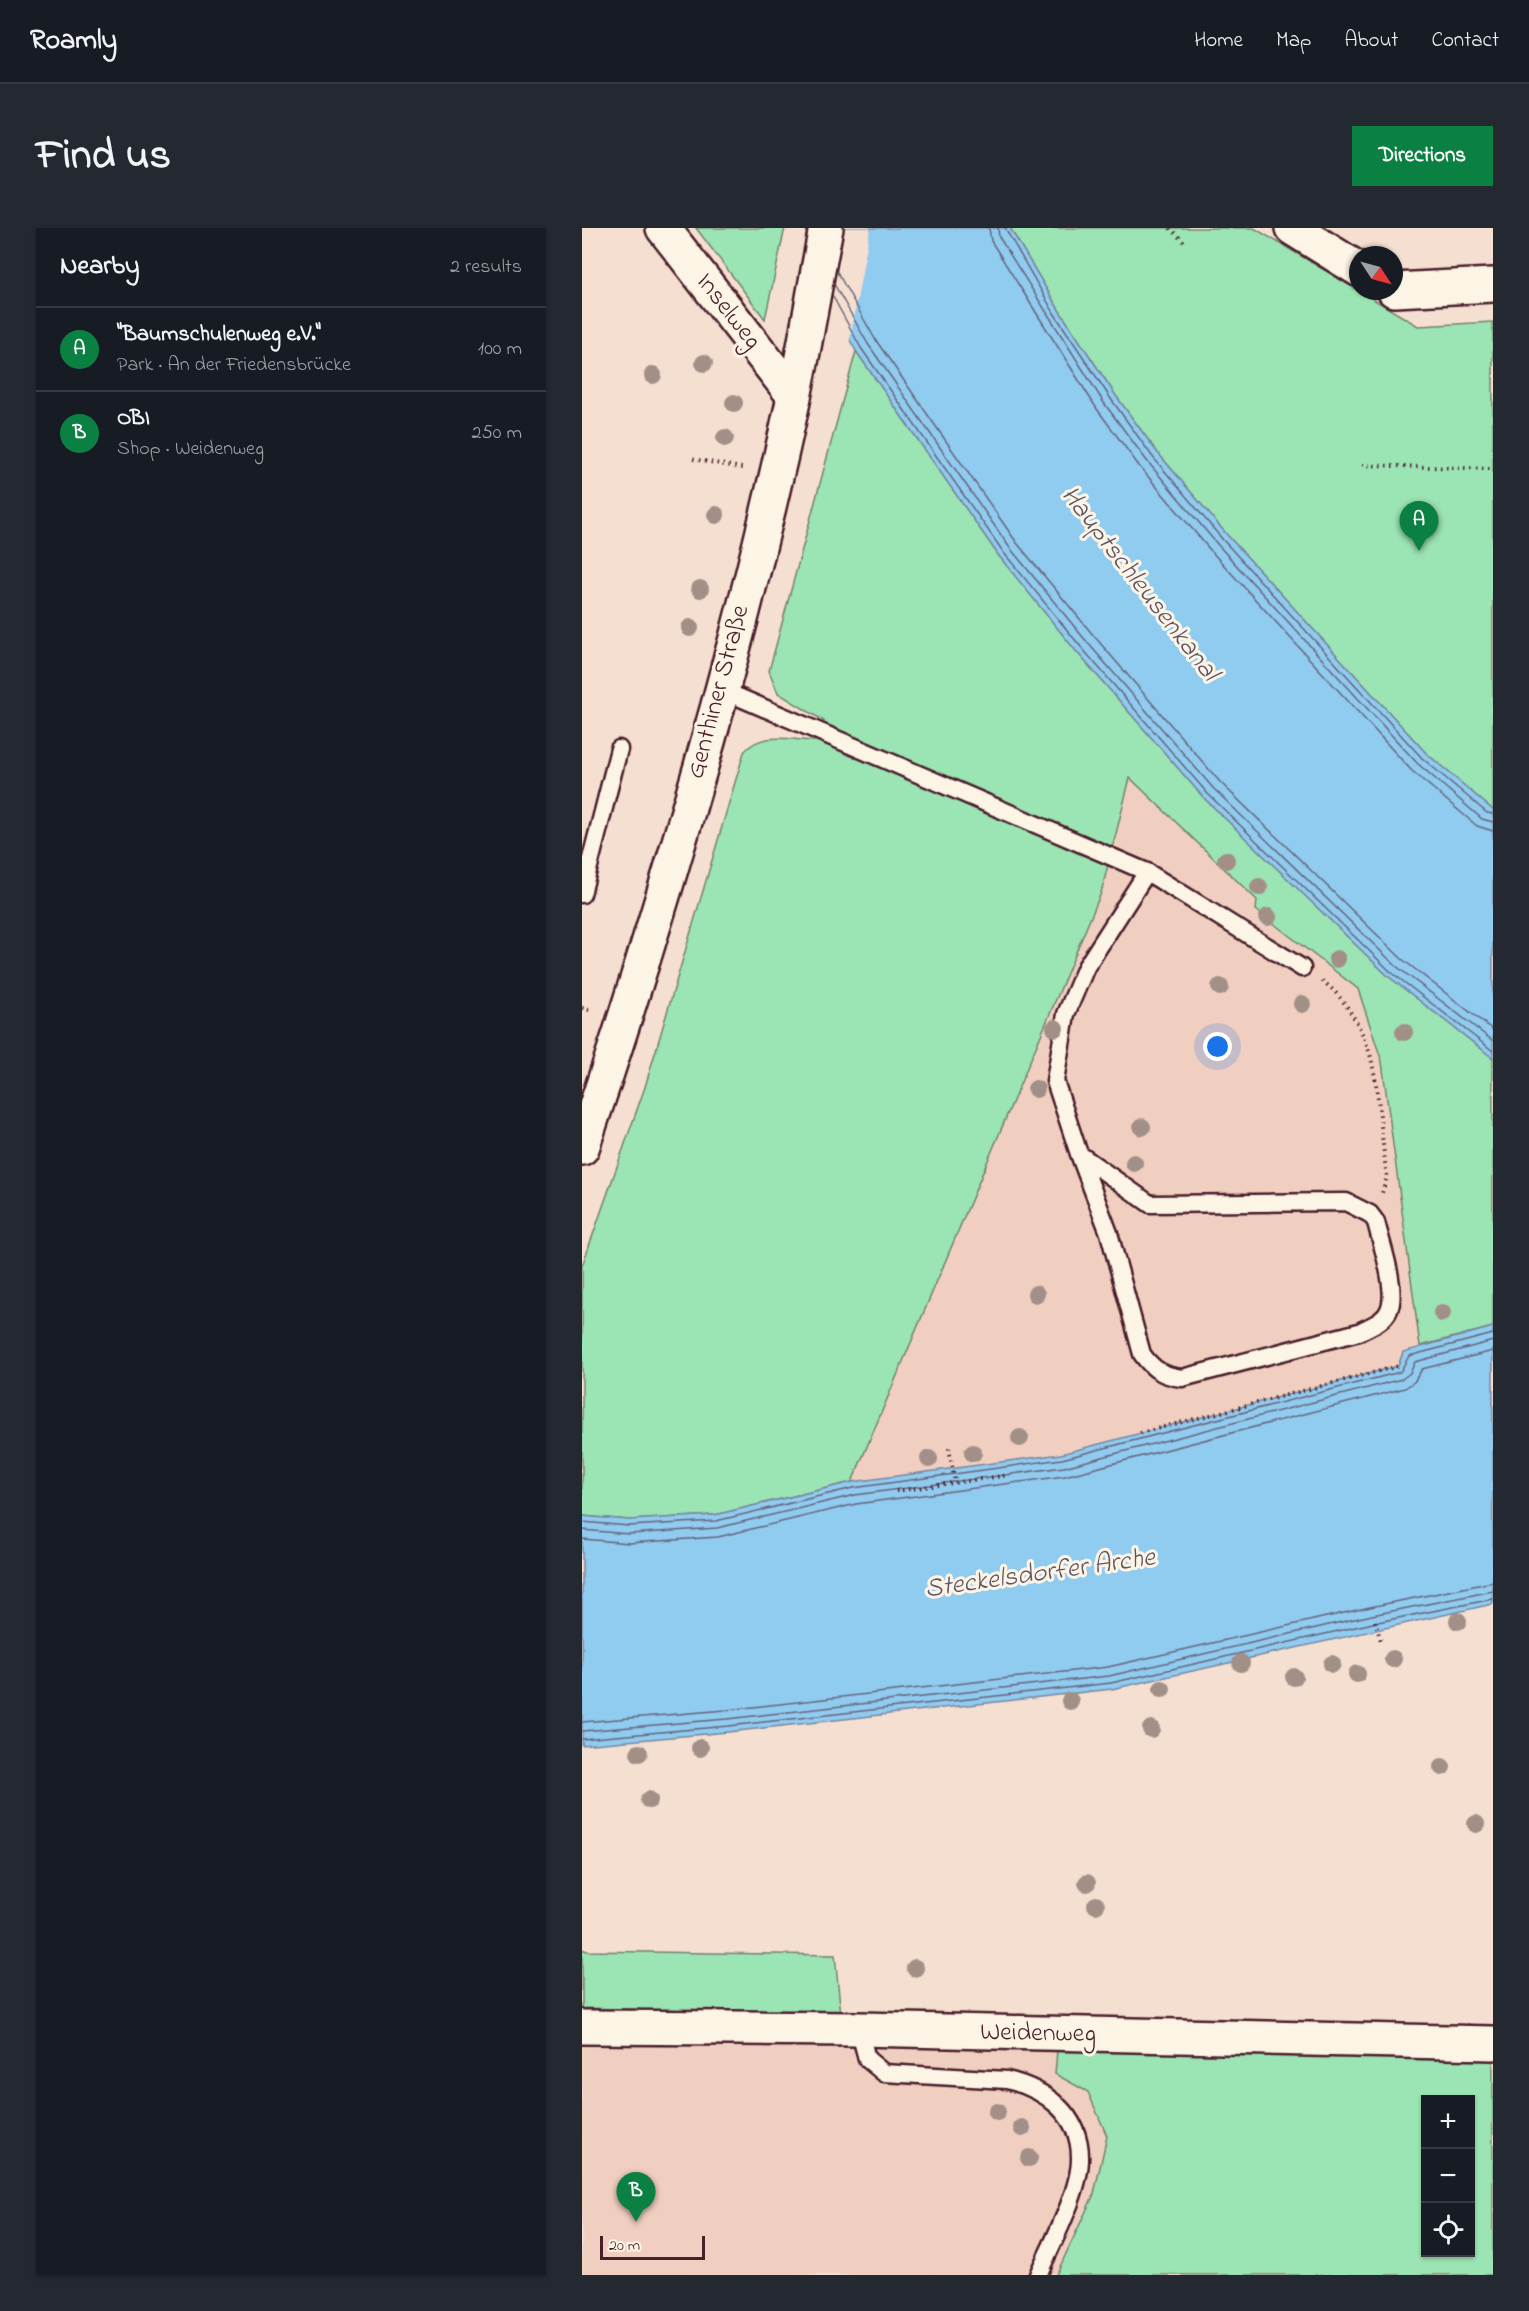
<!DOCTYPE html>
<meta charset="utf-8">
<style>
body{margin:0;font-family:"Indie Flower",sans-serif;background:#242831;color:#f1f3f6}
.controls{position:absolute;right:18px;bottom:18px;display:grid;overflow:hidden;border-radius:0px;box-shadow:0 2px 4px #0004}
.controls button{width:54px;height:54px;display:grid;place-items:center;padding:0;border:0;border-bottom:2px solid #363941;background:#171b24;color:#f1f3f6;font:30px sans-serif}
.compass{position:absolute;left:767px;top:18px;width:54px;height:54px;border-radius:50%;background:#171b24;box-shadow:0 2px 4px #0004;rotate:126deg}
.scale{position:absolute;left:18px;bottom:15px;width:105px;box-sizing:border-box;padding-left:6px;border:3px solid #4a1f2b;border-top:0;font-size:16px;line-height:21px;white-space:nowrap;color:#4a1f2b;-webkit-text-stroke:4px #fcf5e5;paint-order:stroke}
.you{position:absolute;left:636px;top:819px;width:21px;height:21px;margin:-15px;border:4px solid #fff;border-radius:50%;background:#1a73e8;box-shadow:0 0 0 9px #1a73e833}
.badge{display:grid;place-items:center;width:39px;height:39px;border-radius:50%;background:#0b8043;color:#fff;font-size:20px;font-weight:700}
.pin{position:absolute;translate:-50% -50px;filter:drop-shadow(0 2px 3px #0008)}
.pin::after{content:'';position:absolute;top:32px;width:21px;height:18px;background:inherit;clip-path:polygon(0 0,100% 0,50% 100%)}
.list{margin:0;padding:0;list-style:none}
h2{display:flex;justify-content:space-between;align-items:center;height:78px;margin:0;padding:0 24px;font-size:26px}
h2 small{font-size:20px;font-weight:400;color:#9ea1a6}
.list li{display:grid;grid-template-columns:39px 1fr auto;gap:18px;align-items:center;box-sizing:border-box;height:84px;padding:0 24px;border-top:2px solid #363941}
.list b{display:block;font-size:22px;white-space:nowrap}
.list p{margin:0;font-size:20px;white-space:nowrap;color:#9ea1a6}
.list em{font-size:20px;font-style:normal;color:#9ea1a6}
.icon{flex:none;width:33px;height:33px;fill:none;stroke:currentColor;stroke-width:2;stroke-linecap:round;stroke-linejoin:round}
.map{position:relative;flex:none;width:911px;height:2047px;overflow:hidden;border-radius:0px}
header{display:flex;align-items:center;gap:36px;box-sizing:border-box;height:84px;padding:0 30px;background:#171b24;border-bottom:2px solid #363941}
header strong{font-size:28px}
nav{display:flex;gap:33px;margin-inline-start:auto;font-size:21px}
.intro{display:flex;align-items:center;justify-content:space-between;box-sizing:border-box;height:144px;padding:0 36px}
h1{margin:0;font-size:42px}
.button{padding:15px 27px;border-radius:0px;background:#0b8043;color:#fff;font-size:21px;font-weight:700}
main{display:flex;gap:36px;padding:0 36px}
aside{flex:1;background:#171b24;border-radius:0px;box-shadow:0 2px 4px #0004}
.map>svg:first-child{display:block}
.built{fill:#f0cfc1}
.green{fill:#9be4b3;stroke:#72826f;stroke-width:1.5;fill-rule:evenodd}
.water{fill:#90cbf0;stroke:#7486a1;stroke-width:1.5}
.pier{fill:#f5dfd0}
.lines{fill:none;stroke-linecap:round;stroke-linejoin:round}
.shore{stroke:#66647a;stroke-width:1.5}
.lane-casing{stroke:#4a1f2b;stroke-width:21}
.street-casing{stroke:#4a1f2b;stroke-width:38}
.secondary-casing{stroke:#4a1f2b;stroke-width:38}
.path{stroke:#4a1f2b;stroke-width:4;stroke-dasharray:1.5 4.5;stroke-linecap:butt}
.lane{stroke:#fcf5e5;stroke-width:16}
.street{stroke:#fcf5e5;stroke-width:33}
.secondary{stroke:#fcf5e5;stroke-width:33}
.tree{fill:#a29088}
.labels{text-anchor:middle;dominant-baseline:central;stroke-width:6;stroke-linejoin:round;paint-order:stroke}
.street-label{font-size:26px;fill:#4a1f2b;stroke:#fcf5e5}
.water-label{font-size:27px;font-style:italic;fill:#5f5366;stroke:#fcf5e5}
</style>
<header>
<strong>Roamly</strong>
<nav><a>Home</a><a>Map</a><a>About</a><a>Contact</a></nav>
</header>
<div class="intro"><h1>Find us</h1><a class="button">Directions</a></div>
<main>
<aside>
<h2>Nearby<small>2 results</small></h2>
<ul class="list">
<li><span class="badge">A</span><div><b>&quot;Baumschulenweg e.V.&quot;</b><p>Park · An der Friedensbrücke</p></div><em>100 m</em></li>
<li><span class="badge">B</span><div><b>OBI</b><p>Shop · Weidenweg</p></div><em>250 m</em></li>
</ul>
</aside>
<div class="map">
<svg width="911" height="2047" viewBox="0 0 911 2047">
<rect width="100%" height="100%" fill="#f5dfd0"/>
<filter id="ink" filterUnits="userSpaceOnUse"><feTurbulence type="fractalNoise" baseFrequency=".0167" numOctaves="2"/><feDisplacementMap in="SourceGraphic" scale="12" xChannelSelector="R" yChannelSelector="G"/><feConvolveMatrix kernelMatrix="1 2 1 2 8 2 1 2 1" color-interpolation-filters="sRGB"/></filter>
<g filter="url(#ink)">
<!-- built -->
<g class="built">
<path d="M548 549 675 672 674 682 776 761 800 834 838 1118 821 1124 817 1138 479 1226 270 1254 519 665Z"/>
<path d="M0 1813 198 1814 475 1822 473 1846 506 1864 525 1908 512 1966 474 2047H0Z"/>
</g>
<!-- green -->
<g class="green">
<path d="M114 0H203L183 91Z"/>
<path d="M428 0H672L836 98 911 94V582L845 526 646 308 575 224 534 168 477 82Z"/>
<path d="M274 123 417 328 494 423 622 570 806 748 911 830V1099L838 1118 800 834 776 761 674 682 675 672 548 550 519 665 270 1254 133 1287 47 1292 0 1288V1038L63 859 162 524C179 503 208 512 233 513L242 493 196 465 187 443Z"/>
<path d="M0 1721 5 1723 253 1727 259 1787 0 1780Z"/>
<path d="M475 1822 911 1829V2047H474L512 1966 525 1908 506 1864 473 1846ZM844 1872H888V2024H844Z"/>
</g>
<!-- water -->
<g class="water">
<path d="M205 0H428L477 82 534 168 575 224 646 308 845 526 911 582V830L806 748 622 570 494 423 417 328 274 123Z"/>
<path d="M911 1099V1376L530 1461 146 1504 0 1517V1288L47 1292 133 1287 270 1254 479 1226 816 1138 821 1124Z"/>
</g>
<!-- pier -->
<path class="pier" d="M206 0H288L267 116 205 6Z"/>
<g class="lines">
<!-- shore -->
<g class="shore">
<path d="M407 0 409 13 515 181 557 238 629 323 829 542 895 598 911 603"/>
<path d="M416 0 417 9 522 175 565 233 636 317 835 535 900 591 911 594"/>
<path d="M423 0 472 85 529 171 570 228 641 312 840 530 905 585 911 586"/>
<path d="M254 42 293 111 435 315 512 408 638 554 820 731 911 802"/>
<path d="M252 56 286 116 428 320 505 414 631 560 814 738 911 813"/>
<path d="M250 67 279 120 422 325 499 419 626 566 809 744 911 823"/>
<path d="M0 1294 47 1298 134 1293 271 1260 480 1231 818 1144 827 1128 911 1106"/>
<path d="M0 1302 47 1306 135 1300 273 1267 482 1239 820 1151 828 1145 833 1134 911 1113"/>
<path d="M0 1311 47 1315 136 1309 274 1276 483 1248 823 1160 832 1154 840 1141 911 1123"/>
<path d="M0 1494 144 1482 526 1439 788 1379 911 1354"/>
<path d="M0 1503 145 1491 527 1448 790 1387 911 1363"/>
<path d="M0 1511 146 1498 529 1455 791 1395 911 1371"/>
</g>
<!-- lane casing -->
<g class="lane-casing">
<g id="lane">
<path d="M140 462 565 644 720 740"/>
<path d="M0 666 37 521"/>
<path d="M497 926 568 976 764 974 788 986 794 994C799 1015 816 1062 807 1082 802 1094 788 1098 777 1104L600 1150C582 1148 571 1142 560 1126L527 1005 497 926 473 853 484 786 504 739 565 644"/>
<path d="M277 1801 285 1831 302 1845 425 1852C463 1861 498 1886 498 1929 499 1962 469 2017 456 2047"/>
</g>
</g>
<!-- street casing -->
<g class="street-casing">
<g id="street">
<path d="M81 0 212 168"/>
<path d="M710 0 776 41"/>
<path d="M812 62 911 57"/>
<path d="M0 1799 277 1801 911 1815"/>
</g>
</g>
<!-- secondary casing -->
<g class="secondary-casing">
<path id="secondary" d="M0 920C83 674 157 423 212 169 224 113 233 56 244 0"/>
</g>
<!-- path -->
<g class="path">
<path d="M588 0 604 16"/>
<path d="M111 231 160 240"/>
<path d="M780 237 911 241"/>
<path d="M740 753C762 767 783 805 789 830 798 868 799 910 805 949L800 965"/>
<path d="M0 780 11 783"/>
<path d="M558 1205 817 1138"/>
<path d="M367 1220 373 1254"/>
<path d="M314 1263 427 1247"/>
<path d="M793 1393 799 1413"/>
</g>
<!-- lane -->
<use href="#lane" class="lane"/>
<!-- street -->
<use href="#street" class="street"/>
<!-- secondary -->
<use href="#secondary" class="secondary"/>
</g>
<!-- trees -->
<g class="tree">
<circle cx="122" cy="135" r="9"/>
<circle cx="71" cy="147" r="9"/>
<circle cx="152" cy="175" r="9"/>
<circle cx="143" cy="210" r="9"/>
<circle cx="134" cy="287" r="9"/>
<circle cx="118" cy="361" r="9"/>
<circle cx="108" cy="400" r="9"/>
<circle cx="644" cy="632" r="9"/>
<circle cx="677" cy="659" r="9"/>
<circle cx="686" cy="689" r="9"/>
<circle cx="755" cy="731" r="9"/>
<circle cx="638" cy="759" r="9"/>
<circle cx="720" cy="776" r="9"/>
<circle cx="473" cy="800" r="9"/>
<circle cx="822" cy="804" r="9"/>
<circle cx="454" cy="861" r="9"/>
<circle cx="560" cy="899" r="9"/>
<circle cx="552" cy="935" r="9"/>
<circle cx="454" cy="1066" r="9"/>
<circle cx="860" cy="1085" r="9"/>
<circle cx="438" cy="1210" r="9"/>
<circle cx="391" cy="1225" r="9"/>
<circle cx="347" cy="1231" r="9"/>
<circle cx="876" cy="1393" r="9"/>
<circle cx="811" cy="1431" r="9"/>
<circle cx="659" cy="1435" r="9"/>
<circle cx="750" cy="1436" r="9"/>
<circle cx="775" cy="1446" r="9"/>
<circle cx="712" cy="1449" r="9"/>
<circle cx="580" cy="1461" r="9"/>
<circle cx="488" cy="1473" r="9"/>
<circle cx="569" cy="1501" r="9"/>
<circle cx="118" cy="1520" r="9"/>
<circle cx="57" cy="1525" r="9"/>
<circle cx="860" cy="1539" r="9"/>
<circle cx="67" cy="1572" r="9"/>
<circle cx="894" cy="1596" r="9"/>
<circle cx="505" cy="1655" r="9"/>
<circle cx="514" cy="1677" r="9"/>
<circle cx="333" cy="1740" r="9"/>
<circle cx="415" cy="1884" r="9"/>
<circle cx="440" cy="1900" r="9"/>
<circle cx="447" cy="1930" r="9"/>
</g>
</g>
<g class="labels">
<!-- street labels -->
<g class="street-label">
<text transform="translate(146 84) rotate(52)">Inselweg</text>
<text transform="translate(137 464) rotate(-75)">Genthiner Straße</text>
<text transform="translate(456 1806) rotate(1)">Weidenweg</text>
</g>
<!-- water labels -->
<g class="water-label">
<text transform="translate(557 356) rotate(52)">Hauptschleusenkanal</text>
<text transform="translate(458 1346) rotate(-8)">Steckelsdorfer Arche</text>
</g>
</g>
</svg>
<div class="controls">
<button>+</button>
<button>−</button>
<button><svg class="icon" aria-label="locate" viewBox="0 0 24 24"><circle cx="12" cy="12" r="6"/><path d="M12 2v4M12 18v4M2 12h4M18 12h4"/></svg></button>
</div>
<svg class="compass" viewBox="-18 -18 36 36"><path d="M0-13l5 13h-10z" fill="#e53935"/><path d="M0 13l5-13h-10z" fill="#9ea1a6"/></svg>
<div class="scale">20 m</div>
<div class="you"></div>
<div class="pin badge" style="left:837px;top:323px">A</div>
<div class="pin badge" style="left:54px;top:1994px">B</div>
</div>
</main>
